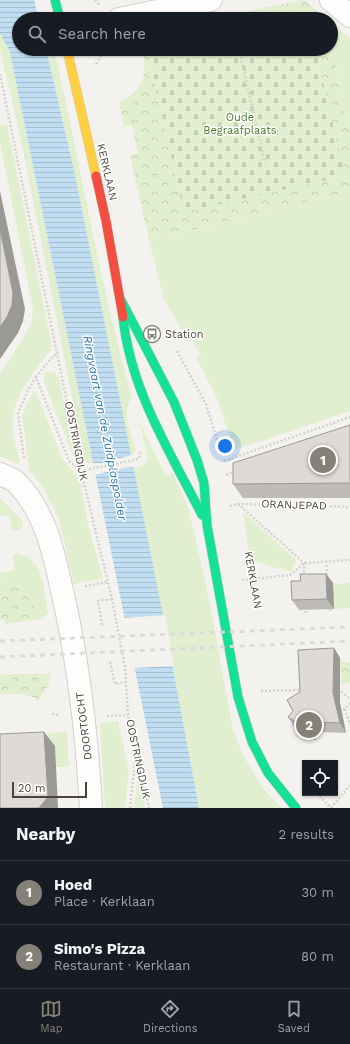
<!DOCTYPE html>
<meta charset="utf-8">
<style>
body{margin:0;font-family:"Work Sans",sans-serif;background:#242831;color:#f1f3f6}
.controls{position:absolute;right:12px;bottom:12px;display:grid;overflow:hidden;border-radius:0px;box-shadow:0 1px 3px #0004}
.controls button{width:36px;height:36px;display:grid;place-items:center;padding:0;border:0;border-bottom:1px solid #363941;background:#171b24;color:#f1f3f6;font:20px sans-serif}
.scale{position:absolute;left:12px;bottom:10px;width:75px;box-sizing:border-box;padding-left:4px;border:2px solid #4b4439;border-top:0;font-size:11px;line-height:14px;white-space:nowrap;color:#4b4439;-webkit-text-stroke:3px #fff;paint-order:stroke}
.you{position:absolute;left:225px;top:446px;width:14px;height:14px;margin:-10px;border:3px solid #fff;border-radius:50%;background:#1a73e8;box-shadow:0 0 0 6px #1a73e833}
.badge{display:grid;place-items:center;width:26px;height:26px;border-radius:50%;background:#868178;color:#fff;font-size:13px;font-weight:700}
.pin{position:absolute;translate:-50% -50%;border:2px solid #fff;box-shadow:0 1px 4px #0006}
.list{margin:0;padding:0;list-style:none}
h2{display:flex;justify-content:space-between;align-items:center;height:52px;margin:0;padding:0 16px;font-size:17px}
h2 small{font-size:13px;font-weight:400;color:#9ea1a6}
.list li{display:grid;grid-template-columns:26px 1fr auto;gap:12px;align-items:center;box-sizing:border-box;height:64px;padding:0 16px;border-top:1px solid #363941}
.list b{display:block;font-size:15px;white-space:nowrap}
.list p{margin:0;font-size:13px;white-space:nowrap;color:#9ea1a6}
.list em{font-size:13px;font-style:normal;color:#9ea1a6}
.icon{flex:none;width:22px;height:22px;fill:none;stroke:currentColor;stroke-width:2;stroke-linecap:round;stroke-linejoin:round}
.map{position:relative;flex:none;width:350px;height:808px;overflow:hidden}
.search{position:absolute;background:#171b24;box-shadow:0 1px 3px #0004;left:12px;right:12px;top:12px;height:44px;display:flex;align-items:center;gap:10px;box-sizing:border-box;padding:0 14px;border-radius:22px;color:#9ea1a6;font-size:15px}
.sheet{height:180px;background:#171b24}
nav{display:flex;justify-content:space-around;align-items:center;box-sizing:border-box;height:56px;border-top:1px solid #363941;background:#171b24;font-size:11px;color:#9ea1a6}
nav a{display:grid;justify-items:center;gap:2px}
nav .on{color:#868178}
.map>svg:first-child{display:block}
.green{fill:#e1eecf}
.forest{fill:url(#forest-crowns)}
.cemetery{fill:url(#cemetery-stones)}
.water{fill:url(#water-rules)}
.pier{fill:#f4f2ee}
.lines{fill:none;stroke-linecap:round;stroke-linejoin:round}
.street-casing{stroke:#d2d0cb;stroke-width:24}
.fast-casing{stroke:#d3cfc5;stroke-width:10}
.slow-casing{stroke:#d3cfc5;stroke-width:10}
.jam-casing{stroke:#d3cfc5;stroke-width:10}
.path{stroke:#d3d2cc;stroke-width:2.5;stroke-dasharray:2 2;stroke-linecap:butt}
.street{stroke:#fdfdfc;stroke-width:22}
.fast{stroke:#16e098;stroke-width:9}
.slow{stroke:#ffcf43;stroke-width:9}
.jam{stroke:#f24e42;stroke-width:9}
.rail{stroke:#dbdbda;stroke-width:3;stroke-dasharray:5 5;stroke-linecap:butt}
.wall{fill:#bfbcb8}
.shaded-wall{fill:#9b9996}
.building{fill:#dedbd6;stroke:#9b9996}
.labels{text-anchor:middle;dominant-baseline:central;stroke-width:3;stroke-linejoin:round;paint-order:stroke}
.park-label{font-size:11px;fill:#4a7f2a;stroke:#fff}
.street-label{font-size:11px;fill:#4b4439;stroke:#fff}
.poi-label{font-size:11px;fill:#4b4439;stroke:#fff;text-anchor:start}
.water-label{font-size:12px;font-style:italic;fill:#2e7ab2;stroke:#fff}
</style>
<div class="map">
<svg width="350" height="808" viewBox="0 0 350 808">
<defs>
<pattern id="forest-crowns" width="20" height="18" patternUnits="userSpaceOnUse"><rect width="20" height="18" fill="#e1eecf"/><path d="M2 6a3 3 0 1 1 6 0M12 15a3 3 0 1 1 6 0" fill="none" stroke="#c3cdb2"/></pattern>
<pattern id="cemetery-stones" width="16" height="16" patternUnits="userSpaceOnUse"><rect width="16" height="16" fill="#e1eecf"/><path d="M2 7V4a2 2 0 0 1 4 0v3zM10 15v-3a2 2 0 0 1 4 0v3z" fill="#c3cdb2"/></pattern>
<pattern id="water-rules" width="6" height="5" patternUnits="userSpaceOnUse"><rect width="6" height="5" fill="#c0ddf1"/><path d="M0 2.5h6" fill="none" stroke="#a6bfcf"/></pattern>
</defs>
<rect width="100%" height="100%" fill="#f4f2ee"/>
<!-- green -->
<g class="green">
<path d="M331 23 350 39V137L331 42Z"/>
<path d="M0 33 10 52 93 463H85L22 145 0 49Z"/>
<path d="M46 49H54C81 165 99 283 132 397 120 411 132 436 136 451L133 455H130L74 170Z"/>
<path d="M7 124 51 341V349C33 374 10 399 13 431 14 441 18 452 20 461L18 464 0 456V374L31 325 33 309 0 142V126Z"/>
<path d="M350 191V411L234 450 217 398 196 357 201 355 192 340 188 342 163 297 149 241Z"/>
<path d="M54 371 59 378 74 454 73 456 45 384 43 377 46 372Z"/>
<path d="M33 392 37 393 61 456 80 481 89 528 103 578 74 584 58 516 41 485 29 470 22 414Z"/>
<path d="M140 423 166 476 173 473 189 511 207 589 233 730 243 755 262 787 281 808H199L163 615 133 468 144 465 148 459Z"/>
<path d="M0 498 22 520 23 525 19 530 12 531 9 515 0 516Z"/>
<path d="M243 512 296 560 291 572 250 560Z"/>
<path d="M17 553C45 559 43 588 48 613L40 619C36 606 14 582 0 582V572L14 570 13 554Z"/>
<path d="M350 583V608L334 609 333 584Z"/>
<path d="M118 721 129 772 125 808H105L100 723Z"/>
<path d="M67 732 69 767H56L55 746 0 749V736Z"/>
<path d="M138 774 145 808H134Z"/>
</g>
<!-- forest -->
<g class="forest">
<path d="M304 0 326 19H308L307 16 286 19H248V11Z"/>
<path d="M331 42 350 137V191L149 241 130 155 138 153 132 125 124 127 119 102C146 88 146 77 143 49H147L184 211 344 176 315 49H331Z"/>
<path d="M0 582C17 582 36 604 40 619L5 624 4 620H0Z"/>
<path d="M340 658 343 662H350V683L341 684Z"/>
<path d="M11 674H50L49 685 37 702 36 698 22 694H0V675Z"/>
</g>
<!-- cemetery -->
<path class="cemetery" d="M147 49H315L345 176 184 212Z"/>
<!-- water -->
<path class="water" d="M0 0H34L39 19H19V49H46L74 170 163 615 199 808H163L10 52 0 33Z"/>
<!-- pier -->
<g class="pier">
<path d="M132 455 135 467 124 468 94 475 92 463H102Z"/>
<path d="M165 615 174 666 133 668 123 618Z"/>
</g>
<g class="lines">
<!-- street casing -->
<g class="street-casing">
<g id="street">
<path d="M331 0 350 16"/>
<path d="M119 19 211 0"/>
<path d="M0 474C6 477 14 479 18 484 47 515 54 555 63 595 79 665 87 736 91 808"/>
</g>
</g>
<!-- fast casing -->
<g class="fast-casing">
<g id="fast">
<path d="M55 0 60 19"/>
<path d="M121 300 174 402 197 460 204 483 207 525 238 697 252 742 268 773 296 808"/>
<path d="M123 317C130 389 170 452 202 515"/>
</g>
</g>
<!-- slow casing -->
<g class="slow-casing">
<path id="slow" d="M67 49 96 176"/>
</g>
<!-- jam casing -->
<g class="jam-casing">
<path id="jam" d="M96 176 106 221 123 317"/>
</g>
<!-- path -->
<g class="path">
<path d="M95 0 99 5"/>
<path d="M232 12 233 19"/>
<path d="M239 49 265 163"/>
<path d="M96 64 105 49"/>
<path d="M0 74 81 471 112 599 125 668 128 715 149 808"/>
<path d="M177 351 206 404 221 452"/>
<path d="M36 377 48 362 58 352"/>
<path d="M24 458 18 413 29 388 36 377 69 461 81 471"/>
<path d="M224 461 350 417"/>
<path d="M81 471 134 460 139 458 141 450"/>
<path d="M226 475 236 471"/>
<path d="M238 504 304 563V576"/>
<path d="M230 506 238 504 350 507"/>
<path d="M326 561 327 576"/>
<path d="M242 580 290 575 304 563 350 560"/>
<path d="M85 586 108 582"/>
<path d="M305 607 306 614"/>
<path d="M330 609V613"/>
<path d="M102 625 98 601 112 599"/>
<path d="M110 662 115 684 126 682"/>
<path d="M338 689 350 699"/>
<path d="M261 691 302 690"/>
<path d="M345 709 350 725"/>
<path d="M339 710 345 709 350 703"/>
<path d="M52 714 60 715"/>
<path d="M107 716 128 715"/>
<path d="M317 793 331 808"/>
<path d="M130 808 136 753"/>
<path d="M331 808 350 785"/>
</g>
<!-- street -->
<use href="#street" class="street"/>
<!-- fast -->
<use href="#fast" class="fast"/>
<!-- slow -->
<use href="#slow" class="slow"/>
<!-- jam -->
<use href="#jam" class="jam"/>
<!-- rail -->
<g class="rail">
<path d="M0 641 350 627"/>
<path d="M0 657 350 641"/>
</g>
</g>
<!-- wall -->
<g class="wall">
<path d="M350 425V498H243L233 484Z"/>
<path d="M326 574 333 583 334 609 299 610 292 600Z"/>
<path d="M334 648 340 658V703L346 733 319 732 315 740 294 727 288 717 293 711Z"/>
</g>
<!-- shaded-wall -->
<g class="shaded-wall">
<path d="M0 191 25 309 23 321 18 333 0 359Z"/>
<path d="M326 574 333 583 334 609 327 599Z"/>
<path d="M334 648 340 658V703L346 733 340 723 333 693Z"/>
<path d="M312 722 319 732 315 740 308 730Z"/>
<path d="M44 732 55 746 58 808H39Z"/>
</g>
<!-- building -->
<g class="building">
<path d="M0 229 13 293 12 305 7 317 0 327Z"/>
<path d="M350 425V483L233 484V463Z"/>
<path d="M300 574H326L327 599 292 600 291 581H301Z"/>
<path d="M334 648 333 693 340 723 312 722 308 730 288 717 293 711 287 700 300 692 298 650Z"/>
<path d="M44 732 48 797 39 808H0V734Z"/>
</g>
<!-- icons -->
<defs>
<g id="bus-ring" transform="scale(0.9)"><circle r="9.5" fill="#fff" stroke="#868178" stroke-width="1.5"/><path d="M-5-6H5V4H4V6H2V4H-2V6H-4V4H-5ZM-3.5-4V0h7V-4ZM-3.5 1.2v1.5H-2V1.2ZM2 1.2v1.5H3.5V1.2Z" fill="#868178"/></g>
</defs>
<g fill-rule="evenodd">
<use href="#bus-ring" x="152" y="334"/>
</g>
<g class="labels">
<!-- park labels -->
<g class="park-label">
<text x="240" y="117">Oude<tspan x="240" dy="13">Begraafplaats</tspan></text>
</g>
<!-- street labels -->
<g class="street-label">
<text transform="translate(107 172) rotate(77)">KERKLAAN</text>
<text transform="translate(76 441) rotate(79)">OOSTRINGDIJK</text>
<text transform="translate(294 505) rotate(2)">ORANJEPAD</text>
<text transform="translate(253 580) rotate(80)">KERKLAAN</text>
<text transform="translate(84 726) rotate(-97)">DOORTOCHT</text>
<text transform="translate(138 759) rotate(78)">OOSTRINGDIJK</text>
</g>
<!-- poi labels -->
<g class="poi-label">
<text x="165" y="334">Station</text>
</g>
<!-- water labels -->
<g class="water-label">
<text transform="translate(105 428) rotate(79)">Ringvaart van de Zuidplaspolder</text>
</g>
</g>
</svg>
<div class="controls">
<button><svg class="icon" aria-label="locate" viewBox="0 0 24 24"><circle cx="12" cy="12" r="6"/><path d="M12 2v4M12 18v4M2 12h4M18 12h4"/></svg></button>
</div>
<div class="scale">20 m</div>
<div class="you"></div>
<div class="pin badge" style="left:323px;top:460px">1</div>
<div class="pin badge" style="left:309px;top:725px">2</div>
<div class="search"><svg class="icon" aria-label="search" viewBox="0 0 24 24"><circle cx="10" cy="10" r="6"/><path d="M15 15l6 6"/></svg>Search here</div>
</div>
<section class="sheet">
<h2>Nearby<small>2 results</small></h2>
<ul class="list">
<li><span class="badge">1</span><div><b>Hoed</b><p>Place · Kerklaan</p></div><em>30 m</em></li>
<li><span class="badge">2</span><div><b>Simo's Pizza</b><p>Restaurant · Kerklaan</p></div><em>80 m</em></li>
</ul>
</section>
<nav>
<a class="on"><svg class="icon" aria-label="map" viewBox="0 0 24 24"><path d="M3 6l6-2 6 2 6-2v14l-6 2-6-2-6 2zM9 4v14M15 6v14"/></svg>Map</a>
<a><svg class="icon" aria-label="directions" viewBox="0 0 24 24"><path d="M12 3l9 9-9 9-9-9zM9 14v-3h6M13 9l2 2-2 2"/></svg>Directions</a>
<a><svg class="icon" aria-label="saved" viewBox="0 0 24 24"><path d="M7 4h10v16l-5-4-5 4z"/></svg>Saved</a>
</nav>
